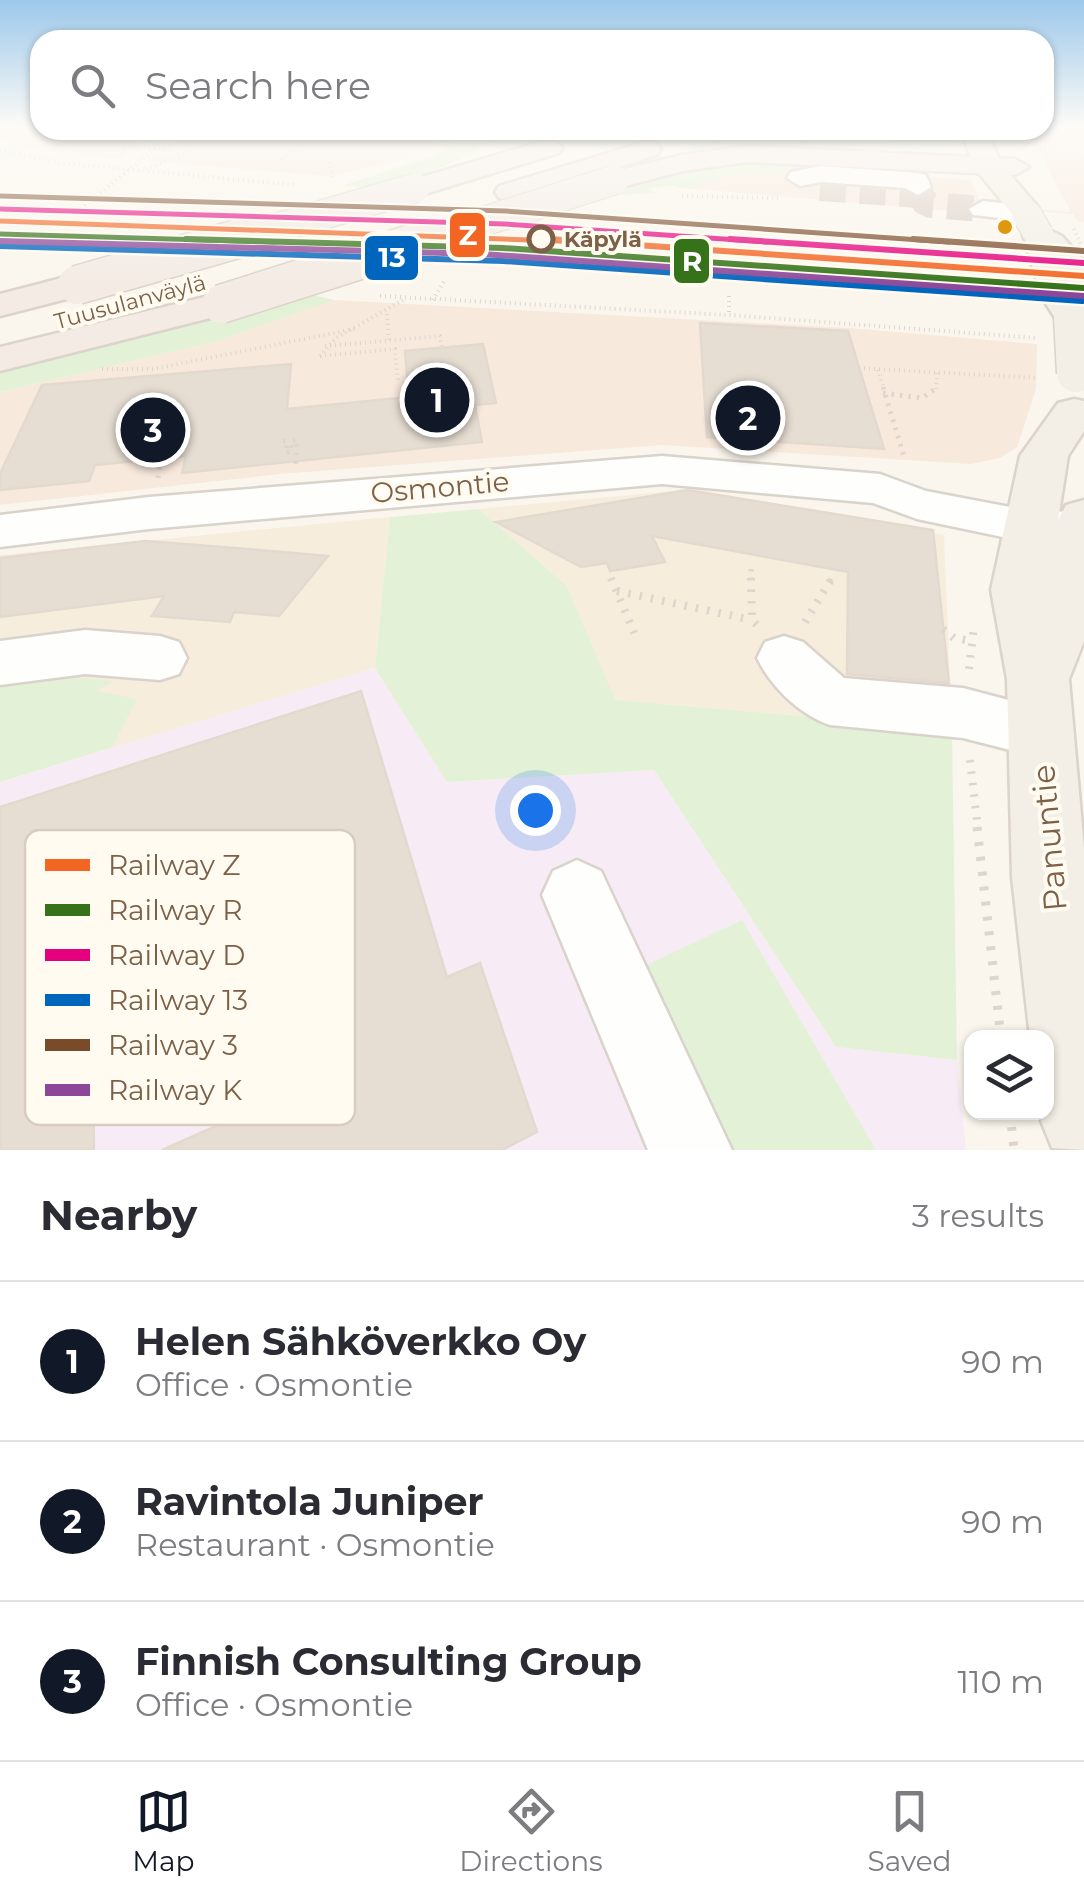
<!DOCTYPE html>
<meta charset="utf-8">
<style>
body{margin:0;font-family:Montserrat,sans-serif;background:#f7f7f7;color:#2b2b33}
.controls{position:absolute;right:30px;bottom:30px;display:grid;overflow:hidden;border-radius:20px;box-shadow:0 2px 8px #0004}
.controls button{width:90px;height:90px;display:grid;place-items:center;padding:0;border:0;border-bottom:2px solid #e1e1e2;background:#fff;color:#2b2b33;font:50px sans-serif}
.you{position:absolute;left:535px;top:810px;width:35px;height:35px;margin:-25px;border:8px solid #fff;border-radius:50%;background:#1a73e8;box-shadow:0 0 0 15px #1a73e833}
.badge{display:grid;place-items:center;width:65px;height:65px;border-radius:50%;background:#111827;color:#fff;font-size:32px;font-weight:700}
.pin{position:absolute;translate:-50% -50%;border:5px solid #fff;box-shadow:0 2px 10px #0006}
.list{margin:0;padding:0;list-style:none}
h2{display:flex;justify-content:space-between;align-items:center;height:130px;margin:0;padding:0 40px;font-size:42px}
h2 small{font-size:32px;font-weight:400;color:#7c7c81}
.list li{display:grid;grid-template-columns:65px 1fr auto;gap:30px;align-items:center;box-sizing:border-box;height:160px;padding:0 40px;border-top:2px solid #e1e1e2}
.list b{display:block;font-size:38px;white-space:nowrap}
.list p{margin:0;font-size:32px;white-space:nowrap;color:#7c7c81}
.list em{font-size:32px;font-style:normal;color:#7c7c81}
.icon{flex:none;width:55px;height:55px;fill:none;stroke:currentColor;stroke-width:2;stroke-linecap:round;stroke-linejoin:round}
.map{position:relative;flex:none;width:1084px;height:1150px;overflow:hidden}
.search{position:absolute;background:#fff;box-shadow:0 2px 8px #0004;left:30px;right:30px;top:30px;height:110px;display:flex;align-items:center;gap:25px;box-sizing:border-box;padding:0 35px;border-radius:30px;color:#7c7c81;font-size:38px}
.sheet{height:610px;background:#fff}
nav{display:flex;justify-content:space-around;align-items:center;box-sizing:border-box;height:140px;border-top:2px solid #e1e1e2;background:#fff;font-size:28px;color:#7c7c81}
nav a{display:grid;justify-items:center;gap:5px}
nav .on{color:#111827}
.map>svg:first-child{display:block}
.residential{fill:#f6eddd}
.commercial{fill:#f8e9dd}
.education{fill:#f7ecf5}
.green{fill:#e3f2d6}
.building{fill:#e7ded3;stroke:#e3d9ce;stroke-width:2.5}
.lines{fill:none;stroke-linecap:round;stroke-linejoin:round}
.minor-tunnel{stroke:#dbd0c4;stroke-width:26;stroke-dasharray:26 14;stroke-linecap:butt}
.minor-casing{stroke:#d9d3cb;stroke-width:5}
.major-casing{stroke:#dcd3ca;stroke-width:5}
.highway-casing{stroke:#dcd3ca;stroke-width:5}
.path-far3{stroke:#ddd6cd;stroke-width:4;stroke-dasharray:1 4;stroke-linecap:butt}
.path-far2{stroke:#ddd6cd;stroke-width:5;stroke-dasharray:2.5 6;stroke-linecap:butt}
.path-far1{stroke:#ddd6cd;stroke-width:8;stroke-dasharray:2.5 9;stroke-linecap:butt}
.path{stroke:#ddd6cd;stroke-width:9;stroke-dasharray:4 11;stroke-linecap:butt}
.minor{fill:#fefefc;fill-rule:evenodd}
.major{fill:#f3efe6;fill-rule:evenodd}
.highway{fill:#f3ebe4;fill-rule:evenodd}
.major-bridge-far1-casing{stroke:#dcd3ca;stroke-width:31;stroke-linecap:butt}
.major-bridge-casing{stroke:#dcd3ca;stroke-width:41;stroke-linecap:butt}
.highway-bridge-far1-casing{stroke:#dcd3ca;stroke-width:31;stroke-linecap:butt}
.highway-bridge-casing{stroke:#dcd3ca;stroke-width:41;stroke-linecap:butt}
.path-bridge{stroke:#ddd6cd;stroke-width:4;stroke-dasharray:1 4;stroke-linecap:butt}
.major-bridge-far1{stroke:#f3efe6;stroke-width:29}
.major-bridge{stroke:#f3efe6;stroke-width:38}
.highway-bridge-far1{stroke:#f3ebe4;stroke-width:29}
.highway-bridge{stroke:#f3ebe4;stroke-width:38}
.rail-1-far1-casing{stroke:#fffbf0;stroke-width:9}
.rail-1-casing{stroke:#fffbf0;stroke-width:11}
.rail-2-far1-casing{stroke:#fffbf0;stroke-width:9}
.rail-2-casing{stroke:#fffbf0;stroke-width:11}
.rail-3-far1-casing{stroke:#fffbf0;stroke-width:9}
.rail-3-casing{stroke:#fffbf0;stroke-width:11}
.rail-4-casing{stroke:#fffbf0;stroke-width:11}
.rail-5-far1-casing{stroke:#fffbf0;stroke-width:9}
.rail-5-casing{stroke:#fffbf0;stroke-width:11}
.rail-6-far1-casing{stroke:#fffbf0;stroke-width:9}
.rail-6-casing{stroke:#fffbf0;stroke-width:11}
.rail-1-far1{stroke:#f26522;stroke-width:5}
.rail-1{stroke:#f26522;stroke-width:6}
.rail-2-far1{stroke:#357219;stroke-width:5}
.rail-2{stroke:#357219;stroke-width:6}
.rail-3-far1{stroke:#e5007d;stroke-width:5}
.rail-3{stroke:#e5007d;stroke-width:6}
.rail-4{stroke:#0065bd;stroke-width:6}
.rail-5-far1{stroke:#7a4b2a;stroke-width:5}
.rail-5{stroke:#7a4b2a;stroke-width:6}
.rail-6-far1{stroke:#8c4799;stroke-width:5}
.rail-6{stroke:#8c4799;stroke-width:6}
.bus-dot{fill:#df980e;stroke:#fffbf0;stroke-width:4}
.stop-dot{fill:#fffbf0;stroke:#7d6048;stroke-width:5}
.labels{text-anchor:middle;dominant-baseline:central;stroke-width:8;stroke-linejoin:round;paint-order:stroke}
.far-stop-label{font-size:22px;font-weight:bold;fill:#7d6048;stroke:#fffbf0;text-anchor:start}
.far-street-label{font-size:22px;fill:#7d6048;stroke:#fffbf0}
.street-label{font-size:28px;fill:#7d6048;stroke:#fffbf0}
.near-street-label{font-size:32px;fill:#7d6048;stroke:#fffbf0}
.key{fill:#fffbf0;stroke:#d8ccbe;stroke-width:2.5}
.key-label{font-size:28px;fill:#7d6048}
.line-badge{stroke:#fffbf0;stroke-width:4}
.badge-label{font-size:28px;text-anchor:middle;font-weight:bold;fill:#fff}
</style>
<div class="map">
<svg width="1084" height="1150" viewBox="0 0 1084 1150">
<rect width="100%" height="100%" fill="#faf6ed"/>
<!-- residential -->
<g class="residential">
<path d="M694 489 944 535 952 729 614 700 567 586 479 509Z"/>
<path d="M390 517 375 668 0 782V555Z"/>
</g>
<!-- commercial -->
<g class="commercial">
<path d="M0 127H40V130H166L118 159 27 148 0 139Z"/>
<path d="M1044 127H1084V222L1077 221 1073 214 998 208 986 214 683 188 739 173 924 176 971 180 981 204 1071 212 1028 130H1044Z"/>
<path d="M180 130H463L411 158 329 176 147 161Z"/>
<path d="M334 300 849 328 1037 344 1036 389 1017 447 1000 458 971 464 662 445 280 474 0 505V392L218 341Z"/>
</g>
<!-- education -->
<path class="education" d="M375 668 448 782 654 770 836 1047 957 1060 966 1150H0V782Z"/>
<!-- green -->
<g class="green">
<path d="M477 130H504C476 158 384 197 344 185L435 156Z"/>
<path d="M848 130H951L956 142H901Z"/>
<path d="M745 131 871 153 774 148 617 173Z"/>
<path d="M736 159 834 166 794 174 739 173 683 188 670 185 649 189 656 193 616 195 601 191Z"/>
<path d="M295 291 334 300 218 341 0 392V371L142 336Z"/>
<path d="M479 509 567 586 615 700 952 729 957 1060 836 1047 654 770 447 782 375 668 390 517Z"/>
<path d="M4 670 113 681 97 691 137 699 112 747 0 782V673Z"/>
<path d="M742 920 876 1150H724L638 969Z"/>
</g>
<!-- building -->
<g class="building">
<path d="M700 323 848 331 884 449 707 437Z"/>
<path d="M483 344 496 403 475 405 482 442 182 473 186 456 95 465 89 481 0 490V474L42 385 291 364 287 409 409 397 405 351Z"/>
<path d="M687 490 933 530 949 683 847 674 848 572 652 536 665 562 610 571 607 563 581 567 496 522Z"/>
<path d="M145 541 248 549 328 556 279 616 234 612 230 622 152 616 164 596 0 617V558Z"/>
<path d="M361 691 447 977 480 963 537 1132 502 1150H162L347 1068 302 847 91 924 94 1150H0V807Z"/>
</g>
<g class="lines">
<!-- minor-tunnel -->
<g class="minor-tunnel">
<path d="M918 187 924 202 931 205 983 209"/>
<path d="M820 188 921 195"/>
</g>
<!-- minor casing -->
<g class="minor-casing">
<g id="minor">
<path d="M821 166 917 173 926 175 931 187 918 195 905 188 821 182 800 186 787 178 791 172Z"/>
<path d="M983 201 1036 207 1040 213 1036 219 1026 221 973 215 969 209Z"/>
<path d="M662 456 880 474 926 491 1031 511 1084 512V538L1031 543 917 519 873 503 662 484 149 529 0 547V515L149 497Z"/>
<path d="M85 630 160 636 179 642 187 658 179 674 160 680 85 674 0 685V641Z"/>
<path d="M784 636 803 642 844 678 963 688 1062 714 1071 732 1062 750 1041 758 963 738 830 725C800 715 771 687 757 658L765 642Z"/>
<path d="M577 860 601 871 732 1150H648L542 895 553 871Z"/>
</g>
</g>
<!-- major casing -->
<g class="major-casing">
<g id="major">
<path d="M961 130H987L1001 164 1038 207 1034 214H1012L974 167Z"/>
<path d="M1039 225 1062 236 1084 261V327L1073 329 1060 326 1041 296 1023 235 1027 228Z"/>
<path d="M1074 399 1084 401V431L1068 456 1058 520 1066 505 1084 500V641L1069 679 1084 849V1150L1052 1148 1039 1116 1038 1112H1046V1038H1030L1012 877 1007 679 991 590 1020 456 1058 403Z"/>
</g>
</g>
<!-- highway casing -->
<g class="highway-casing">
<g id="highway">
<path d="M550 139 563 147 559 153 415 197 405 194 400 188 405 182Z"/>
<path d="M648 141 657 143 661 149 657 155 510 201 499 198 495 192 499 186Z"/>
<path d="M747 146 1015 159 1029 167 1015 175 747 162 683 171 614 189 604 186 600 180 604 174 682 155Z"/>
<path d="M77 274 90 277 95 285 90 293 0 316V294Z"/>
<path d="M221 293 234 296 240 304 234 312 0 371V347Z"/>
</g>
</g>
<!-- path-far3 -->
<g class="path-far3">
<path d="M32 126 73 142 171 150"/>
<path d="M1021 130 1030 145"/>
<path d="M454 143 473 130"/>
<path d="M0 150 61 163 294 185"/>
<path d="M1040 150 1057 146"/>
<path d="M281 159 318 131 343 130"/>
<path d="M328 162 333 177"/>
<path d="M146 169 188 152"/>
<path d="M682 196 779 198"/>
<path d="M85 206 177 130"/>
<path d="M380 296 729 315 1036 338"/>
<path d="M729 296V315"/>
<path d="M433 300 444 281"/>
<path d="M387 314 389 341"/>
<path d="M325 346 440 336 442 348"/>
<path d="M320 356 395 349 398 383"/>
<path d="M320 356 336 338 405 299"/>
<path d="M859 368 1038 378"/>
<path d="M102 369H153L354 329"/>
<path d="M878 370 884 389"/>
<path d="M936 389 937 373"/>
</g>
<!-- path-far2 -->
<g class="path-far2">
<path d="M883 387 905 460"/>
<path d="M883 393 922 398 938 387"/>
<path d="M283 441H287L286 453 291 452V441L297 440 296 468"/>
<path d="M158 478 161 459"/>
<path d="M751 569V581"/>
<path d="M830 581 833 576"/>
</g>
<!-- path-far1 -->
<g class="path-far1">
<path d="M611 578 635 635"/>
<path d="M751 578 752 620 758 626"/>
<path d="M617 591 752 620"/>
<path d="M805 622 832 578"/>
<path d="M943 629 954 638 972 641"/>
<path d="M969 669 974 627"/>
<path d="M970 760 978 829"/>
</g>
<!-- path -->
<g class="path">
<path d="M977 827 1001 1038"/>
<path d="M1010 1112 1014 1150"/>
</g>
<!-- minor -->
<use href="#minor" class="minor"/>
<!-- major -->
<use href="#major" class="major"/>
<!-- highway -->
<use href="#highway" class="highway"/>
<!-- major-bridge-far1 casing -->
<g class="major-bridge-far1-casing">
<path id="major-bridge-far1" d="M1027 215 1039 235"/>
</g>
<!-- major-bridge casing -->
<g class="major-bridge-casing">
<path id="major-bridge" d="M1073 318 1076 373"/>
</g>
<!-- highway-bridge-far1 casing -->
<g class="highway-bridge-far1-casing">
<g id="highway-bridge-far1">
<path d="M228 242 415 188"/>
<path d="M419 242 614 180"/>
</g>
</g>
<!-- highway-bridge casing -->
<g class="highway-bridge-casing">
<g id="highway-bridge">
<path d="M77 285 237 239"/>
<path d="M221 304 426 239"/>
</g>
</g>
<!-- path-bridge -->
<path class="path-bridge" d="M1074 229 1084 251"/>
<!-- major-bridge-far1 -->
<use href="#major-bridge-far1" class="major-bridge-far1"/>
<!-- major-bridge -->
<use href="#major-bridge" class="major-bridge"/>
<!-- highway-bridge-far1 -->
<use href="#highway-bridge-far1" class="highway-bridge-far1"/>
<!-- highway-bridge -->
<use href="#highway-bridge" class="highway-bridge"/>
<!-- rail-1-far1 casing -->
<g class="rail-1-far1-casing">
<path id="rail-1-far1" d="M0 221 586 242"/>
</g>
<!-- rail-1 casing -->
<g class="rail-1-casing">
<path id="rail-1" d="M550 239 1084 276"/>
</g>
<!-- rail-2-far1 casing -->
<g class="rail-2-far1-casing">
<path id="rail-2-far1" d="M0 234 276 242"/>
</g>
<!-- rail-2 casing -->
<g class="rail-2-casing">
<path id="rail-2" d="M186 239 503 248 1083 288"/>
</g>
<!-- rail-3-far1 casing -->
<g class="rail-3-far1-casing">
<path id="rail-3-far1" d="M0 209 505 224 767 242"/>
</g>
<!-- rail-3 casing -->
<g class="rail-3-casing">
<path id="rail-3" d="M730 239 1084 263"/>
</g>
<!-- rail-4 casing -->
<g class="rail-4-casing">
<path id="rail-4" d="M0 246 503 261 1082 301"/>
</g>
<!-- rail-5-far1 casing -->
<g class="rail-5-far1-casing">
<path id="rail-5-far1" d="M1 196 506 211 949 242"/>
</g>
<!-- rail-5 casing -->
<g class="rail-5-casing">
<path id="rail-5" d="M913 239 1084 251"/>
</g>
<!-- rail-6-far1 casing -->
<g class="rail-6-far1-casing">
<path id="rail-6-far1" d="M0 241 25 242"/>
</g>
<!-- rail-6 casing -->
<g class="rail-6-casing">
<path id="rail-6" d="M0 241 483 254 1084 296"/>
</g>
<!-- rail-1-far1 -->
<use href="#rail-1-far1" class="rail-1-far1"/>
<!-- rail-1 -->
<use href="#rail-1" class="rail-1"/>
<!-- rail-2-far1 -->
<use href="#rail-2-far1" class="rail-2-far1"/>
<!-- rail-2 -->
<use href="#rail-2" class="rail-2"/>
<!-- rail-3-far1 -->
<use href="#rail-3-far1" class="rail-3-far1"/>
<!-- rail-3 -->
<use href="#rail-3" class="rail-3"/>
<!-- rail-4 -->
<use href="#rail-4" class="rail-4"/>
<!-- rail-5-far1 -->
<use href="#rail-5-far1" class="rail-5-far1"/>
<!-- rail-5 -->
<use href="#rail-5" class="rail-5"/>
<!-- rail-6-far1 -->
<use href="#rail-6-far1" class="rail-6-far1"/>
<!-- rail-6 -->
<use href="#rail-6" class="rail-6"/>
</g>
<!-- sky -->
<linearGradient id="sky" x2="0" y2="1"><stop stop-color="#9dc8ea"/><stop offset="0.44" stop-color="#fdfbf7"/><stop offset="1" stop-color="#fdfbf7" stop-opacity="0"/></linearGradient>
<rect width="1084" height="288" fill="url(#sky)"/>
<!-- markers -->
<circle class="bus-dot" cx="1005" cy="227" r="9"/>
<circle class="stop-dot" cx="541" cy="239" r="12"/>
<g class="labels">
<!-- far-stop labels -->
<g class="far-stop-label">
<text x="564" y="239">Käpylä</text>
</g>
<!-- far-street labels -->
<g class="far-street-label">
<text transform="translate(130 302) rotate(-15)">Tuusulanväylä</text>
</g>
<!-- street labels -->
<g class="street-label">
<text transform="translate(440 487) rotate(-5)">Osmontie</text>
</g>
<!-- near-street labels -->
<g class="near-street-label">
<text transform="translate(1049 838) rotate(-95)">Panuntie</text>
</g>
</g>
<!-- legend -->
<rect x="25" y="830" width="330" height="295" rx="15" class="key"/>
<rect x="45" y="859" width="45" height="12" fill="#f26522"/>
<rect x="45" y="904" width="45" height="12" fill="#357219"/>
<rect x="45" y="949" width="45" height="12" fill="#e5007d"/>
<rect x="45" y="994" width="45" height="12" fill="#0065bd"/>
<rect x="45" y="1039" width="45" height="12" fill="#7a4b2a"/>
<rect x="45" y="1084" width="45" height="12" fill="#8c4799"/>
<g class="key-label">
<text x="108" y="875">Railway Z</text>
<text x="108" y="920">Railway R</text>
<text x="108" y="965">Railway D</text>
<text x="108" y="1010">Railway 13</text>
<text x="108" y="1055">Railway 3</text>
<text x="108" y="1100">Railway K</text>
</g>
<g class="line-badge">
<rect x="448" y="211" width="39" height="48" rx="10" fill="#f26522"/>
<rect x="363" y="234" width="57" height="48" rx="10" fill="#0065bd"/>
<rect x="672" y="237" width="39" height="48" rx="10" fill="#357219"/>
</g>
<g class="badge-label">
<text x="468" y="245">Z</text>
<text x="392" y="267">13</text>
<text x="692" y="271">R</text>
</g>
</svg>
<div class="controls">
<button><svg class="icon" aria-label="layers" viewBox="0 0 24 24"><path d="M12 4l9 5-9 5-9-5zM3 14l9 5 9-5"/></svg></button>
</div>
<div class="you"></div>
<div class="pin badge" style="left:437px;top:400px">1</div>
<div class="pin badge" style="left:748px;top:418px">2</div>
<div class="pin badge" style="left:153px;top:430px">3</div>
<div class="search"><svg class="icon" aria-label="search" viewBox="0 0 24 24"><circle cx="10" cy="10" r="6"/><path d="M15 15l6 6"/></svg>Search here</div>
</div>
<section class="sheet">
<h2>Nearby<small>3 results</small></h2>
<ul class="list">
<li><span class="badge">1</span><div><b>Helen Sähköverkko Oy</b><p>Office · Osmontie</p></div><em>90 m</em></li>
<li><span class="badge">2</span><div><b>Ravintola Juniper</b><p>Restaurant · Osmontie</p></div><em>90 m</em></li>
<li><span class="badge">3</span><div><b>Finnish Consulting Group</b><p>Office · Osmontie</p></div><em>110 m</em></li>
</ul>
</section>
<nav>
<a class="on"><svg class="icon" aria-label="map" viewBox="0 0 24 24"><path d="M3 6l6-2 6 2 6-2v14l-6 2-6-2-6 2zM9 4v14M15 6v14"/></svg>Map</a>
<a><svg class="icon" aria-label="directions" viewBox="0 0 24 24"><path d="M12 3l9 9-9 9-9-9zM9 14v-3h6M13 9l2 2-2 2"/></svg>Directions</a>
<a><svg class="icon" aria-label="saved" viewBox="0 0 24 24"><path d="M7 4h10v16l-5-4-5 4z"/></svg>Saved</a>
</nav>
